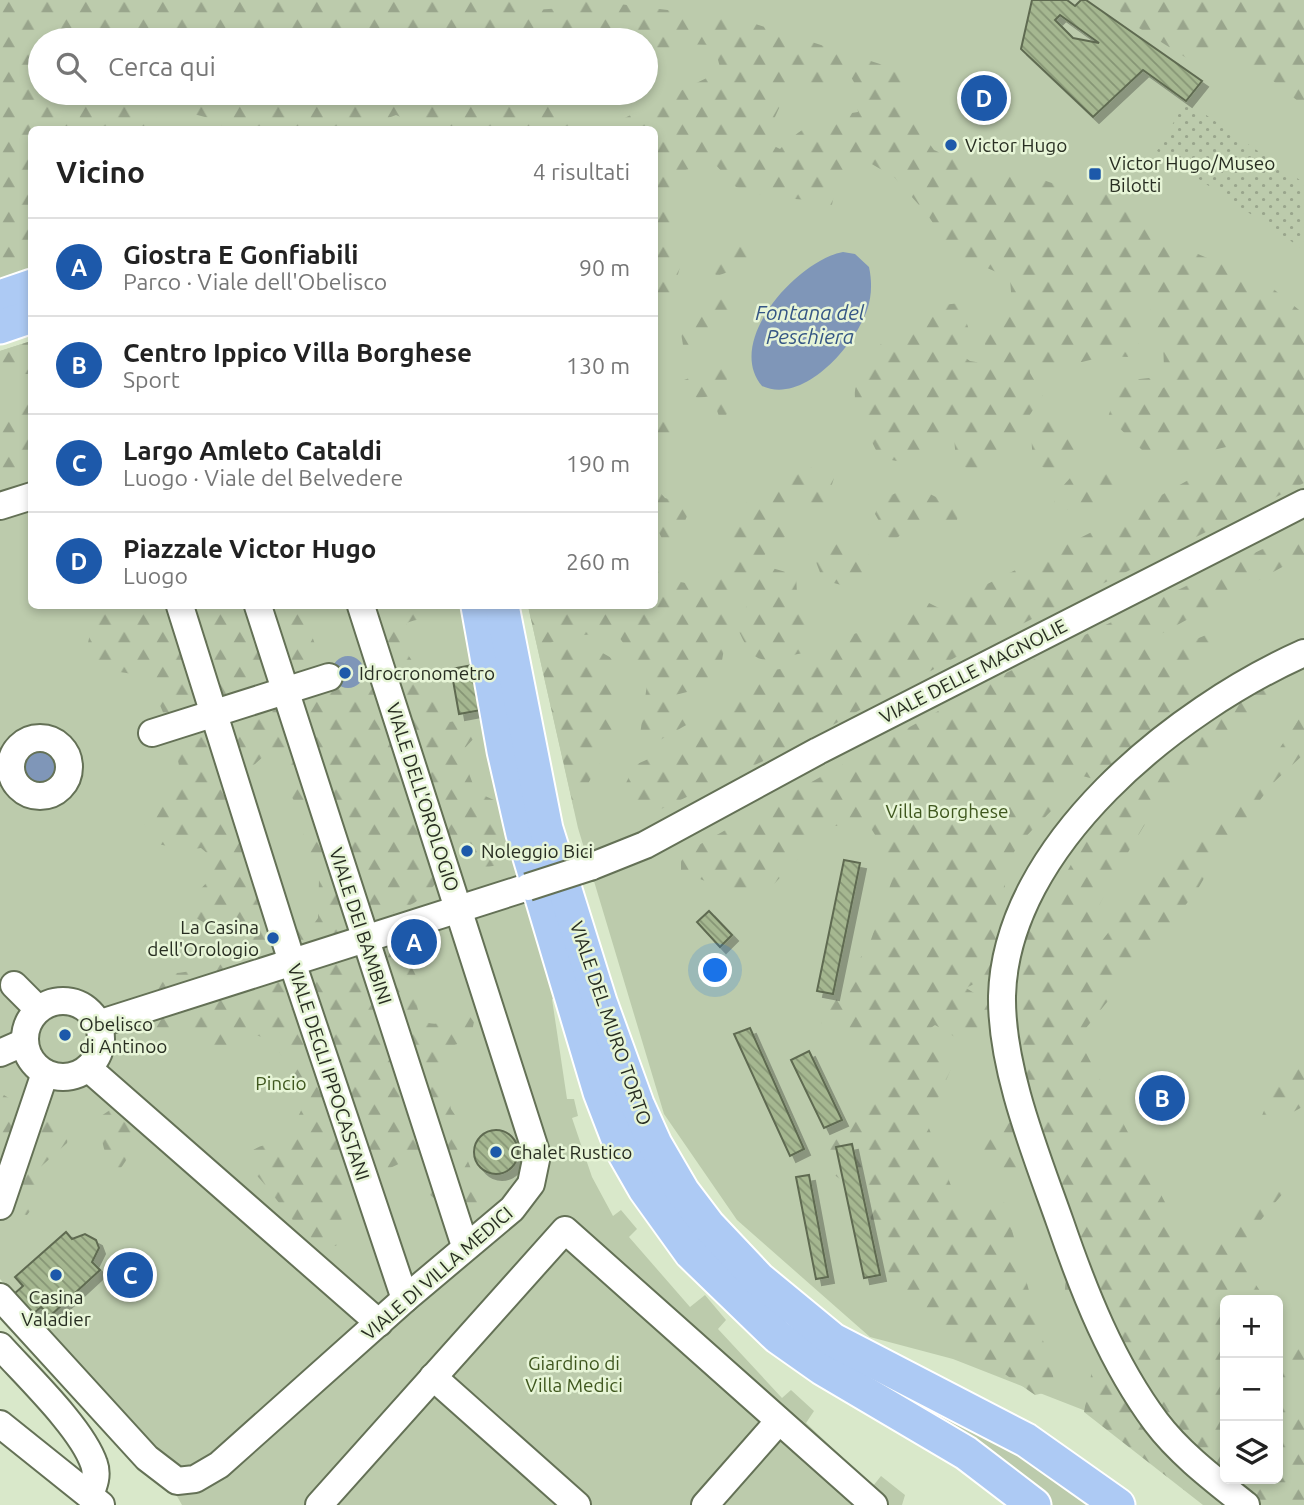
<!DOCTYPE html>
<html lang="it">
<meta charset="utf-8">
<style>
body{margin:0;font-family:Ubuntu,sans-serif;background:#f2f2f2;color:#222}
.controls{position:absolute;right:21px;bottom:21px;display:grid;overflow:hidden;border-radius:10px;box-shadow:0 4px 10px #0003}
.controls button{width:63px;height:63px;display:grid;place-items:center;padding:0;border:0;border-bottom:2px solid #e0e0e0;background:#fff;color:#222;font:35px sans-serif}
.you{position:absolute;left:716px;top:971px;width:24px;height:24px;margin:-18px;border:5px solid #fff;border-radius:50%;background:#1a73e8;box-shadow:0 0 0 10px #1a73e833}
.badge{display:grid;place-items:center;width:46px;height:46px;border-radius:50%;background:#1d59aa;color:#fff;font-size:23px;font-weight:700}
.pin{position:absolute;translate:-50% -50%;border:4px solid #fff;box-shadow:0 2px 7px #0006}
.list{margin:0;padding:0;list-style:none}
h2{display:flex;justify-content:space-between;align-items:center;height:91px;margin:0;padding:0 28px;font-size:30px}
h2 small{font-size:23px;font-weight:400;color:#767676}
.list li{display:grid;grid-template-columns:46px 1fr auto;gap:21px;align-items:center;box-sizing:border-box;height:98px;padding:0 28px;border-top:2px solid #e0e0e0}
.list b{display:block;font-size:26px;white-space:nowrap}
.list p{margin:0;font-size:23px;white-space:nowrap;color:#767676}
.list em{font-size:23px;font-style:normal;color:#767676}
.icon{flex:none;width:38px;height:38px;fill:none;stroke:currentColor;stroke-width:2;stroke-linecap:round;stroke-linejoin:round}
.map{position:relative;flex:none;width:1304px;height:1505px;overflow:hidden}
.search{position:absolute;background:#fff;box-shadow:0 4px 10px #0003;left:28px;top:28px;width:630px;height:77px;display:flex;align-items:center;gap:18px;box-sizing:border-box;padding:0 24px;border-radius:38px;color:#767676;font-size:26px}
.panel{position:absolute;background:#fff;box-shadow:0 4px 10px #0003;left:28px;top:126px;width:630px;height:483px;border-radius:10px}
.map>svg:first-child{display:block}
.green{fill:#bccbac;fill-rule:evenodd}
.forest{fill:url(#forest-firs);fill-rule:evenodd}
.garden{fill:url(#garden-dots)}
.water{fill:#7f96b8}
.building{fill:url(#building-back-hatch);stroke:#5f6b51;stroke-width:2;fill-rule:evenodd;filter:url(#shadow)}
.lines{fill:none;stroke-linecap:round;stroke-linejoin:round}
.minor-casing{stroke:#647156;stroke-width:30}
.major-casing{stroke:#fff;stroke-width:37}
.minor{stroke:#fff;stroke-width:26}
.major{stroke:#adcaf4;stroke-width:33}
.minor-bridge-casing{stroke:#647156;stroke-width:30;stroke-linecap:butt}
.minor-bridge{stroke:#fff;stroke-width:26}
.poi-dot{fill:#1d59aa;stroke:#e7f5d7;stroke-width:2.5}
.labels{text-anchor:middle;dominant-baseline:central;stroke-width:5;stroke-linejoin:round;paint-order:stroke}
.poi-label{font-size:19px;fill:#282e22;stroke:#e7f5d7;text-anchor:start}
.street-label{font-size:19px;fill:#282e22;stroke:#e7f5d7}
.park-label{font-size:19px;fill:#3f571e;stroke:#e7f5d7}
.water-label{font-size:21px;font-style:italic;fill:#355685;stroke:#e7f5d7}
</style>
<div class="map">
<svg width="1304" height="1505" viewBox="0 0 1304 1505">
<defs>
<pattern id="forest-firs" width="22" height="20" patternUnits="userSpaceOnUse" patternTransform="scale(1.75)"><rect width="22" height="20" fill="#bccbac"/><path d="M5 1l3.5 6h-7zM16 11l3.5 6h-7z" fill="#99a58c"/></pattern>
<pattern id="garden-dots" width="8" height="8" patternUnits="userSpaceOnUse" patternTransform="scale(1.75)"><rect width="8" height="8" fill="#bccbac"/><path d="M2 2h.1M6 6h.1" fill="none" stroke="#99a58c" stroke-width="1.8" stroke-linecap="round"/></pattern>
<pattern id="building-back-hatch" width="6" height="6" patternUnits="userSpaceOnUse" patternTransform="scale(1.75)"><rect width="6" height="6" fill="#a5b790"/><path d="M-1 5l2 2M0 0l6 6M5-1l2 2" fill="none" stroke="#869575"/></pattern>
<filter id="shadow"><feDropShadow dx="6" dy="6" stdDeviation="0" flood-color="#0004"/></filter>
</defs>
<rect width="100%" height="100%" fill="#d9e8ca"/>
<!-- green -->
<g class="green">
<path d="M0 0H1304V1505H1224L1109 1420 953 1359 870 1337 737 1220 664 1114 578 828 528 606H654V130H32L31 268 0 278ZM40 40H646V93H40ZM1225 1300H1278V1479H1225Z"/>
<path d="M31 341 32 606H461L481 710 559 998 552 999 567 1099H574L578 1116 572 1118 592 1177 613 1216 621 1210 637 1229 629 1237 690 1307 705 1295 726 1320 718 1329 782 1398 791 1390 814 1411 806 1423 873 1486 881 1476 905 1495 902 1505H182L144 1438 0 1279V351Z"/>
<path d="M883 1385 1004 1445 1092 1505H1053L975 1443Z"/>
</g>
<!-- forest -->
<g class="forest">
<path d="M0 0H523L520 11 563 8 564 0H587L740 19 911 74 895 96 934 150 982 172 1026 174 1089 196 1103 191 1151 234 1266 283 1304 314V483L956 657 791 748 642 818 624 787 635 765 695 738 719 711 768 671 828 661 835 637 858 633 867 649 887 636 910 604 925 601 939 608 1122 517 1262 439 1213 450 1143 451 1108 417 1121 381 1149 378 1163 388 1169 382 1164 369 1163 340 1147 320 1157 293 1158 265 1152 261 1149 285 1129 293 1126 315 1139 343 1128 357 1106 356 1082 362 1030 364V373L1043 395 993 470 968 469 956 461 954 437 933 438 914 464 880 458C847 390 843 396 889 333L925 325 943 305 960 303 970 333 953 349 970 361 987 364 982 318 1012 306 1010 278 953 253 927 214 894 177 858 156 838 176 830 214 808 200 769 197 736 187 714 163 665 175 674 192V254L681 263C675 292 656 314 655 344L654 130 602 129 721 71 714 45 678 44 658 63 646 66V40H40V93H142L136 113 153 115 170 129 32 130 31 259 0 280ZM851 77 855 84 858 112C824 118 805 123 780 149L764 141 780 106 779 84 813 88Z"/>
<path d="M1110 0H1304V106L1251 63 1226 53 1188 59 1131 23Z"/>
<path d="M167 93H557L555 95 574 129H427L396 115 360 129H223L220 121 171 108Z"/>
<path d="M748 244 754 252 736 269 717 276 711 270C713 250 732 248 748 244Z"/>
<path d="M720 299 735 302 728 315 698 345H683L681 333 691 307Z"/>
<path d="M31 341V374H0V351Z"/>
<path d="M722 366 729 371 724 393 728 411 722 425 712 396 698 398 686 394 684 380Z"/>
<path d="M31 390V458L11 477 0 482V407Z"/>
<path d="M654 405 676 426 668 439 655 440Z"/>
<path d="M1053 413 1071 422 1076 459 1053 472C1027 463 1031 445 1034 421Z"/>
<path d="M1107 464 1122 476 1105 507 1055 510 1054 496 1071 477Z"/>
<path d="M808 466 834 478 826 503 786 510V536L752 566 734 591 720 672 703 688 675 695 668 708 686 706 695 720 660 740 640 735 648 677 616 633 566 636 544 646 585 643 615 660V735L574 809 528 606H654L655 567 663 579 703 586 730 559 734 511 762 492 775 475Z"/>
<path d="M654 486 665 498 691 506 675 546 664 543 655 524Z"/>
<path d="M920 489 960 509 957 520 912 527 891 542 875 514C883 494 899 490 920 489Z"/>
<path d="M1304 529V555L1141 645 1179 646 1216 631 1195 676 1184 687 1221 683 1304 635V673L1259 707 1168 786 1112 879 1097 910V947L1173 850 1189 852C1238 807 1269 767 1304 711V754L1272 784 1213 863 1196 892 1078 1038 1194 1257C1224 1240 1241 1209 1270 1190L1284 1192C1249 1234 1228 1252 1267 1300H1225V1479H1278V1405L1290 1395 1304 1400V1505H1203L1084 1412 1098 1339 1065 1290 1068 1229 1043 1172H992L974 1137 1011 1122 1029 1096 1017 1031 1013 964 966 988 989 1002 982 1045 970 1046 935 1025 922 1034 956 1058 927 1123 968 1230 978 1221 989 1202H1004L1057 1390 1035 1395 946 1333 895 1292 864 1198 827 1169 832 1130 869 1105 885 1081 868 1043 821 1023 841 982 868 948 896 869 869 825 829 826 774 884 736 894 681 871V855L1008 672ZM1075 774 1105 782 1093 826 1032 933 1004 906C1005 847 1018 846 1056 806L1054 781Z"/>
<path d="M857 541 868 549 869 573 852 588 823 580 816 562 829 545Z"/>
<path d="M772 568 796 575 797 594 815 623 803 653C761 661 756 670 737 627L749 601 751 585Z"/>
<path d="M89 606H301L316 647 318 668 346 688 363 678 366 663 364 606H438C434 621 419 617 407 623L402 646 419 671 444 723 467 719 474 724 476 736 464 749 463 758 476 792 503 804C506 816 513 831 513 842 512 874 474 869 455 859 430 888 430 899 392 913L386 925C393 948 408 957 416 976 419 984 418 990 417 998 416 1037 446 1022 468 1014L474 1022 470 1040 442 1049 440 1064 451 1109 461 1124 465 1154 482 1196 477 1213 468 1217C457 1210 436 1202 428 1193 419 1182 420 1169 405 1161L388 1169 371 1190 346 1193C337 1210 347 1230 336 1246 301 1249 274 1186 246 1166 246 1144 266 1148 280 1138 288 1132 299 1117 302 1108 307 1094 300 1084 293 1073 257 1013 257 1042 205 1051L195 1028 160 1031 145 1024 142 1007 151 982C175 964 228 981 238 943 232 926 220 924 203 922L196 918 189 901 213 876 214 859 201 848 186 850 158 844 142 821 144 811C156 804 174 799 179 785 186 769 159 689 143 679 129 670 110 672 94 673L88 667 87 647 91 630 88 620ZM265 755 275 756 281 763 288 791 303 815 304 844 319 879 318 918 313 925 304 927 288 918 269 915 257 900 254 872 262 823 245 773Z"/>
<path d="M1304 1045V1106L1277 1121 1261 1118 1270 1096Z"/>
<path d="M0 1092C19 1109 60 1107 69 1134L67 1143 35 1172C35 1188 39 1201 27 1215 0 1211 0 1121 0 1092Z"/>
<path d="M120 1109C140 1127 134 1155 117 1172 106 1167 99 1130 98 1118L110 1110Z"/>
<path d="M1304 1337V1379L1281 1381 1278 1380V1347Z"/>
</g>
<!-- garden -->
<path class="garden" d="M1186 101 1304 183V250L1157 151Z"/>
<!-- water -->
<g class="water">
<path d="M843 252 855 254 869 267C872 281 872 296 867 310 855 345 804 405 762 386 724 341 798 260 843 252Z"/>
<circle cx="348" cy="672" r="16"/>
<circle cx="40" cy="767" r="16"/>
</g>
<!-- building -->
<g class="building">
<path d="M1032 0H1067L1075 6 1081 0H1086L1202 81 1186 101 1143 70 1093 117 1021 49ZM1060 15 1099 43 1073 38 1055 20Z"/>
<path d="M473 665 481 710 459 714 451 669Z"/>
<path d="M844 860 860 863 833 994 817 991Z"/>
<path d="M709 911 732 935 720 947 697 922Z"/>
<path d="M750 1028 804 1149 790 1156 734 1034Z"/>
<path d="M809 1051 842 1120 824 1128 791 1060Z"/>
<circle cx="496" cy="1152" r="22"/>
<path d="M852 1144 880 1275 864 1278 836 1147Z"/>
<path d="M809 1175 828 1277 816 1279 796 1177Z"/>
<path d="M66 1232 72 1239 85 1234 96 1240 99 1248 92 1262 100 1270 50 1316 41 1307 33 1314 14 1294 23 1286 15 1277Z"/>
</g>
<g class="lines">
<!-- minor casing -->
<g class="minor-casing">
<g id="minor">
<path d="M0 506 32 496"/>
<path d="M180 606 292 962 405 1299"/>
<path d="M258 606 465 1246"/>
<path d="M152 733 329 677"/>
<circle cx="40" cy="767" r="29"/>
<path d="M590 867 645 845 818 751 1304 503"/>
<path d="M14 985 38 1009"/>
<circle cx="63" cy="1039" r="38"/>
<path d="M98 1024 528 887"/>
<path d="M0 1053 25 1042"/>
<path d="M88 1068 379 1323"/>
<path d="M0 1206 45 1073"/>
<path d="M0 1297 147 1458 177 1481 195 1479 219 1465 405 1299 512 1209 531 1184 537 1155 361 606"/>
<path d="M0 1346C26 1375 82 1428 94 1464 98 1475 94 1485 90 1495"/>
<path d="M433 1377 577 1505"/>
<path d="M0 1424 101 1505"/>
<path d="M319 1505 565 1230 874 1505"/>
<path d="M705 1505 779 1421"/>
<path d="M1246 1505C1216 1481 1180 1454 1156 1422 1112 1363 1084 1292 1060 1222 1036 1154 1001 1069 1002 996 1006 845 1176 710 1304 653"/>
</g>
</g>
<!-- major casing -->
<g class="major-casing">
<g id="major">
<path d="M0 297 32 286"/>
<path d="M0 327 32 316"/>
<path d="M478 606 504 751 523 834 600 1092 622 1149 645 1189 691 1253 778 1337 822 1368 966 1453 1034 1505"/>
<path d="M502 606 546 829 600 1002 637 1104 655 1144 683 1192 708 1225 759 1279 833 1340 1026 1440 1118 1505"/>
</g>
</g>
<!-- minor -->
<use href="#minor" class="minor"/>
<!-- major -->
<use href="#major" class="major"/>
<!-- minor-bridge casing -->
<g class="minor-bridge-casing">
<path id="minor-bridge" d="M528 887 590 867"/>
</g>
<!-- minor-bridge -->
<use href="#minor-bridge" class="minor-bridge"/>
</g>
<!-- markers -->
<g class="poi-dot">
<circle cx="951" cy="145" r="7"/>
<rect x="1088" y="167" width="14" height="14" rx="3.5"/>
<circle cx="345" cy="673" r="7"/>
<circle cx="467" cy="851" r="7"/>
<circle cx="273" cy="938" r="7"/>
<circle cx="65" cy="1035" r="7"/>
<circle cx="496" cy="1152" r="7"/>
<circle cx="56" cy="1275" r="7"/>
</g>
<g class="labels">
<!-- poi labels -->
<g class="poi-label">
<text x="965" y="145">Victor Hugo</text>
<text x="1109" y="163">Victor Hugo/Museo<tspan x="1109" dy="22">Bilotti</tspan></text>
<text x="359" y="673">Idrocronometro</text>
<text x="481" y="851">Noleggio Bici</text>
<text x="259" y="927" text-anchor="end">La Casina<tspan x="259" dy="22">dell'Orologio</tspan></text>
<text x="79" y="1024">Obelisco<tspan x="79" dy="22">di Antinoo</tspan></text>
<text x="510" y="1152">Chalet Rustico</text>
<text x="56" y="1297" text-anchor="middle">Casina<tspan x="56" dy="22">Valadier</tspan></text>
</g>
<!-- street labels -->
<g class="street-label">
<text transform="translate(973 671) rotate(-27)">VIALE DELLE MAGNOLIE</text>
<text transform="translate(423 797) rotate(72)">VIALE DELL'OROLOGIO</text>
<text transform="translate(361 926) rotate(72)">VIALE DEI BAMBINI</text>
<text transform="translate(611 1023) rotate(71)">VIALE DEL MURO TORTO</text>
<text transform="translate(329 1072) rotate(72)">VIALE DEGLI IPPOCASTANI</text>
<text transform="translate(437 1273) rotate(-41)">VIALE DI VILLA MEDICI</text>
</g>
<!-- park labels -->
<g class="park-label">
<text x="947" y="811">Villa Borghese</text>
<text x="281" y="1083">Pincio</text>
<text x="574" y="1363">Giardino di<tspan x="574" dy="22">Villa Medici</tspan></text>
</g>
<!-- water labels -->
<g class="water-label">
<text x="810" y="312">Fontana del<tspan x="810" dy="24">Peschiera</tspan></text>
</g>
</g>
</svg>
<div class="controls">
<button>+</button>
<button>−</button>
<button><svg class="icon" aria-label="layers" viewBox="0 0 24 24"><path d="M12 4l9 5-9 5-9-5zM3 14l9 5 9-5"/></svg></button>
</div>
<div class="you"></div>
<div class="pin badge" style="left:414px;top:942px">A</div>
<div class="pin badge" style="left:1162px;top:1098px">B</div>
<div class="pin badge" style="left:130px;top:1275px">C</div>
<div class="pin badge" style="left:984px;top:98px">D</div>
<div class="search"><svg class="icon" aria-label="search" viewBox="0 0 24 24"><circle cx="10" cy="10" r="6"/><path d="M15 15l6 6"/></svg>Cerca qui</div>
<section class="panel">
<h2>Vicino<small>4 risultati</small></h2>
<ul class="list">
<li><span class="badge">A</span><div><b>Giostra E Gonfiabili</b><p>Parco · Viale dell'Obelisco</p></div><em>90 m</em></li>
<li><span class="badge">B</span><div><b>Centro Ippico Villa Borghese</b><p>Sport</p></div><em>130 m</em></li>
<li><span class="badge">C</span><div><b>Largo Amleto Cataldi</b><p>Luogo · Viale del Belvedere</p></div><em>190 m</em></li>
<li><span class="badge">D</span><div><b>Piazzale Victor Hugo</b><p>Luogo</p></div><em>260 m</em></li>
</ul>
</section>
</div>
